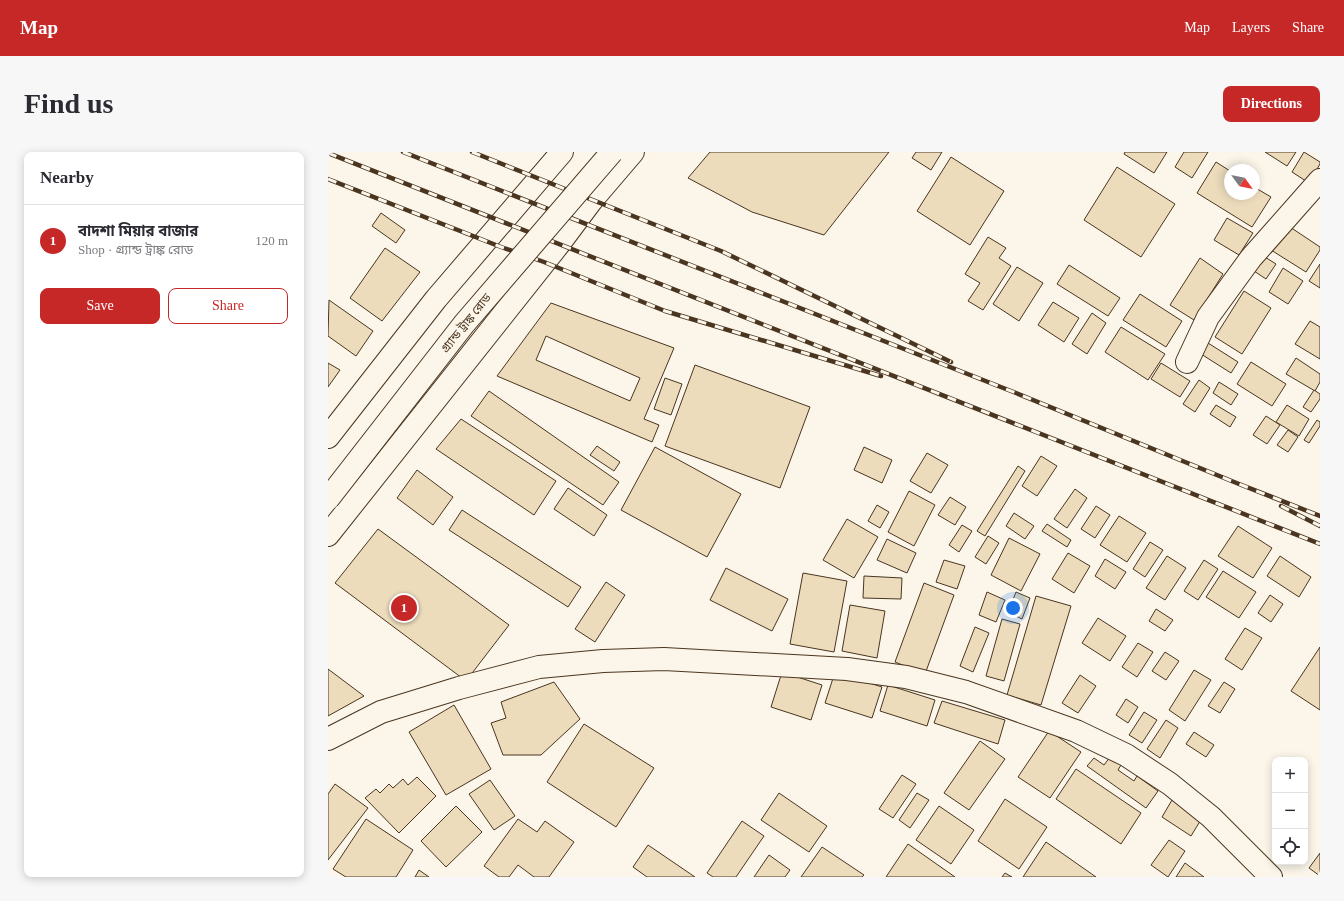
<!DOCTYPE html>
<meta charset="utf-8">
<style>
body{margin:0;font-family:"Times New Roman","Noto Sans Bengali",serif;background:#f7f7f7;color:#2b2b33}
.controls{position:absolute;right:12px;bottom:12px;display:grid;overflow:hidden;border-radius:8px;box-shadow:0 2px 10px #0003}
.controls button{width:36px;height:36px;display:grid;place-items:center;padding:0;border:0;border-bottom:1px solid #e1e1e2;background:#fff;color:#2b2b33;font:20px sans-serif}
.compass{position:absolute;left:896px;top:12px;width:36px;height:36px;border-radius:50%;background:#fff;box-shadow:0 2px 10px #0003;rotate:123deg}
.you{position:absolute;left:685px;top:456px;width:14px;height:14px;margin:-10px;border:3px solid #fff;border-radius:50%;background:#1a73e8;box-shadow:0 0 0 6px #1a73e833}
.badge{display:grid;place-items:center;width:26px;height:26px;border-radius:50%;background:#c62828;color:#fff;font-size:13px;font-weight:700}
.pin{position:absolute;translate:-50% -50%;border:2px solid #fff;box-shadow:0 1px 4px #0006}
.list{margin:0;padding:0;list-style:none}
h2{display:flex;justify-content:space-between;align-items:center;height:52px;margin:0;padding:0 16px;font-size:17px}
h2 small{font-size:13px;font-weight:400;color:#7c7c81}
.list li{display:grid;grid-template-columns:26px 1fr auto;gap:12px;align-items:center;box-sizing:border-box;height:72px;padding:0 16px;border-top:1px solid #e1e1e2}
.list b{display:block;font-size:15px;white-space:nowrap}
.list p{margin:0;font-size:13px;white-space:nowrap;color:#7c7c81}
.list em{font-size:13px;font-style:normal;color:#7c7c81}
.actions{display:flex;gap:8px;padding:12px 16px}
.actions a{flex:1;padding:9px 0;border:1px solid #c62828;border-radius:8px;text-align:center;font-size:14px;color:#c62828}
.actions .main{background:#c62828;color:#fff}
.icon{flex:none;width:22px;height:22px;fill:none;stroke:currentColor;stroke-width:2;stroke-linecap:round;stroke-linejoin:round}
.map{position:relative;flex:none;width:992px;height:725px;overflow:hidden;border-radius:8px}
header{display:flex;align-items:center;gap:24px;box-sizing:border-box;height:56px;padding:0 20px;background:#c62828;color:#fff}
header strong{font-size:19px}
nav{display:flex;gap:22px;margin-inline-start:auto;font-size:14px}
.intro{display:flex;align-items:center;justify-content:space-between;box-sizing:border-box;height:96px;padding:0 24px}
h1{margin:0;font-size:28px}
.button{padding:10px 18px;border-radius:8px;background:#c62828;color:#fff;font-size:14px;font-weight:700}
main{display:flex;gap:24px;padding:0 24px}
aside{flex:1;background:#fff;border-radius:8px;box-shadow:0 2px 10px #0003}
.map>svg:first-child{display:block}
.building{fill:#ecdcbc;stroke:#4a3520;fill-rule:evenodd}
.lines{fill:none;stroke-linecap:round;stroke-linejoin:round}
.street-casing{stroke:#4a3520;stroke-width:24}
.secondary-casing{stroke:#4a3520;stroke-width:24}
.street{stroke:#fbf6e9;stroke-width:22}
.secondary{stroke:#fbf6e9;stroke-width:22}
.rail-casing{stroke:#4a3520;stroke-width:4.5}
.rail{stroke:#fbf6e9;stroke-width:3;stroke-dasharray:9;stroke-linecap:butt}
.highway-bridge-casing{stroke:#4a3520;stroke-width:24;stroke-linecap:butt}
.highway-bridge{stroke:#fbf6e9;stroke-width:22}
.labels{text-anchor:middle;dominant-baseline:central;stroke-width:3;stroke-linejoin:round;paint-order:stroke}
.street-label{font-size:12px;fill:#4a3520;stroke:#fbf6e9}
</style>
<header>
<strong>Map</strong>
<nav><a>Map</a><a>Layers</a><a>Share</a></nav>
</header>
<div class="intro"><h1>Find us</h1><a class="button">Directions</a></div>
<main>
<aside>
<h2>Nearby<small></small></h2>
<ul class="list">
<li><span class="badge">1</span><div><b>বাদশা মিয়ার বাজার</b><p>Shop · গ্র্যান্ড ট্রাঙ্ক রোড</p></div><em>120 m</em></li>
</ul>
<div class="actions"><a class="main">Save</a><a>Share</a></div>
</aside>
<div class="map">
<svg width="992" height="725" viewBox="0 0 992 725">
<rect width="100%" height="100%" fill="#fbf6e9"/>
<!-- building -->
<g class="building">
<path d="M382 0H561L496 83 424 60 360 26Z"/>
<path d="M588 0H614L603 18 584 6Z"/>
<path d="M797 0H839L826 21 796 2Z"/>
<path d="M856 0H880L864 26 847 15Z"/>
<path d="M937 0H968L959 14Z"/>
<path d="M976 0 992 10V12L981 31 964 20Z"/>
<path d="M623 5 676 39 642 93 589 59Z"/>
<path d="M888 10 902 19V42H926V35L943 45 924 75 869 41Z"/>
<path d="M789 15 847 52 813 105 756 68Z"/>
<path d="M53 61 77 78 68 91 44 74Z"/>
<path d="M899 66 925 81 911 103 886 88Z"/>
<path d="M959 73 992 95V98L978 120 943 98Z"/>
<path d="M660 85 678 96 671 106 683 114 655 158 640 149 652 131 637 122Z"/>
<path d="M57 96 92 120 54 169 22 146Z"/>
<path d="M929 100 948 112 938 127 920 115Z"/>
<path d="M872 106 895 122 866 168 842 153Z"/>
<path d="M992 112V136L981 129Z"/>
<path d="M741 113 792 146 780 164 729 132Z"/>
<path d="M689 115 715 131 691 169 665 152Z"/>
<path d="M955 116 975 129 960 152 941 140Z"/>
<path d="M916 139 943 156 914 202 887 185Z"/>
<path d="M812 142 854 169 838 195 795 168Z"/>
<path d="M1 148 45 179 28 204 0 184Z"/>
<path d="M725 150 751 166 736 190 710 173Z"/>
<path d="M223 151 346 196 316 267 331 273 324 290 169 224ZM218 184 312 226 302 249 208 208Z"/>
<path d="M764 161 778 171 759 202 744 192Z"/>
<path d="M982 169 992 175V207L967 192Z"/>
<path d="M793 175 837 202 820 228 777 200Z"/>
<path d="M880 191 910 210 903 221 873 202Z"/>
<path d="M968 206 992 222V230L987 239 958 222Z"/>
<path d="M923 210 958 232 944 254 909 232Z"/>
<path d="M0 211 12 218 0 235Z"/>
<path d="M833 211 862 229 852 245 823 227Z"/>
<path d="M367 213 482 255 452 336 337 294Z"/>
<path d="M337 226 354 232 343 263 326 257Z"/>
<path d="M871 228 882 236 867 260 855 252Z"/>
<path d="M891 230 910 242 903 253 885 241Z"/>
<path d="M986 238 992 242V247L983 260 975 255Z"/>
<path d="M161 239 291 330 275 353 143 264Z"/>
<path d="M888 253 908 265 902 275 882 262Z"/>
<path d="M959 253 981 267 971 284 948 270Z"/>
<path d="M938 264 952 273 939 292 925 283Z"/>
<path d="M133 267 228 329 206 363 108 297Z"/>
<path d="M989 268 992 270V274L981 291 976 288Z"/>
<path d="M960 278 970 285 960 300 949 293Z"/>
<path d="M269 294 292 310 286 319 262 303Z"/>
<path d="M327 295 413 342 379 405 293 358Z"/>
<path d="M536 295 564 308 554 331 526 318Z"/>
<path d="M599 301 620 313 603 341 582 329Z"/>
<path d="M713 304 729 314 709 344 694 334Z"/>
<path d="M690 314 697 319 657 384 649 379Z"/>
<path d="M89 318 125 345 105 373 69 346Z"/>
<path d="M240 336 279 363 266 384 226 357Z"/>
<path d="M747 337 759 346 739 376 726 367Z"/>
<path d="M581 339 607 353 586 394 560 380Z"/>
<path d="M622 345 638 355 627 373 610 363Z"/>
<path d="M549 353 561 360 552 376 540 369Z"/>
<path d="M768 354 782 363 767 386 753 377Z"/>
<path d="M134 358 253 435 240 455 121 378Z"/>
<path d="M686 361 706 374 697 387 678 374Z"/>
<path d="M791 364 818 381 799 410 772 393Z"/>
<path d="M519 367 550 385 526 426 495 408Z"/>
<path d="M719 372 743 388 739 395 714 379Z"/>
<path d="M634 373 644 379 631 400 621 393Z"/>
<path d="M910 374 944 396 925 426 890 404Z"/>
<path d="M50 377 181 473 138 529 7 431Z"/>
<path d="M660 384 671 391 658 412 647 405Z"/>
<path d="M681 386 712 402 693 439 663 423Z"/>
<path d="M559 387 588 401 579 421 549 408Z"/>
<path d="M822 390 835 398 817 425 805 417Z"/>
<path d="M740 401 762 414 746 441 724 427Z"/>
<path d="M839 404 858 416 837 448 818 436Z"/>
<path d="M952 404 983 425 971 445 939 424Z"/>
<path d="M777 407 798 420 787 437 767 424Z"/>
<path d="M616 408 637 414 629 437 608 430Z"/>
<path d="M876 408 890 417 870 448 856 439Z"/>
<path d="M398 416 460 447 444 479 382 448Z"/>
<path d="M895 419 928 440 911 466 878 445Z"/>
<path d="M475 421 519 429 506 500 462 492Z"/>
<path d="M536 424 574 426 573 447 535 446Z"/>
<path d="M278 430 297 443 267 490 247 477Z"/>
<path d="M596 431 626 443 597 522 567 510Z"/>
<path d="M659 440 677 448 668 470 651 463Z"/>
<path d="M688 440 702 446 694 467 680 460Z"/>
<path d="M942 443 955 452 943 470 930 461Z"/>
<path d="M708 444 743 454 713 553 679 543Z"/>
<path d="M522 453 557 459 549 506 514 499Z"/>
<path d="M828 457 845 468 837 479 821 469Z"/>
<path d="M770 466 798 484 782 509 754 491Z"/>
<path d="M674 467 692 472 676 529 658 524Z"/>
<path d="M647 475 661 481 645 520 632 514Z"/>
<path d="M917 476 934 486 914 518 897 507Z"/>
<path d="M810 491 825 500 809 525 794 515Z"/>
<path d="M992 495V558L963 539Z"/>
<path d="M837 500 851 509 838 528 824 519Z"/>
<path d="M0 517 36 544 0 564Z"/>
<path d="M866 518 883 528 857 569 841 558Z"/>
<path d="M454 520 494 533 483 568 443 555Z"/>
<path d="M507 520 554 535 544 566 497 551Z"/>
<path d="M752 523 768 534 750 561 734 551Z"/>
<path d="M226 530 252 567 213 603H175L163 571 178 566 173 550Z"/>
<path d="M896 530 907 537 892 561 880 554Z"/>
<path d="M560 533 607 548 599 574 552 559Z"/>
<path d="M798 547 810 555 800 571 788 563Z"/>
<path d="M614 549 677 568 670 592 606 571Z"/>
<path d="M126 553 163 617 118 643 81 580Z"/>
<path d="M816 560 829 568 814 591 801 583Z"/>
<path d="M838 568 850 576 832 606 819 597Z"/>
<path d="M256 572 326 616 288 675 219 630Z"/>
<path d="M721 579 753 600 722 646 690 625Z"/>
<path d="M866 580 886 593 878 605 858 592Z"/>
<path d="M652 589 677 607 641 658 616 641Z"/>
<path d="M782 605 793 613 790 618 806 629 809 624 830 639 818 656 759 614 766 606 776 613Z"/>
<path d="M748 617 813 661 793 692 728 647Z"/>
<path d="M574 623 588 632 565 666 551 657Z"/>
<path d="M89 625 108 644 71 681 37 646 48 637 52 641 61 632 65 636 75 627 80 633Z"/>
<path d="M162 628 187 664 166 678 141 642Z"/>
<path d="M7 632 40 656 0 708V642Z"/>
<path d="M451 641 499 674 481 700 433 668Z"/>
<path d="M589 641 601 648 582 676 571 668Z"/>
<path d="M677 647 719 675 691 717 650 689Z"/>
<path d="M844 648 874 666 863 684 834 665Z"/>
<path d="M128 654 154 680 118 715 93 689Z"/>
<path d="M611 654 646 678 623 712 588 688Z"/>
<path d="M38 667 85 698 68 725H18L5 717Z"/>
<path d="M190 667 209 680 217 669 246 690 221 725H206L190 713 181 725H171L156 714Z"/>
<path d="M414 669 436 684 408 725H385L379 721Z"/>
<path d="M841 688 857 699 840 725 823 713Z"/>
<path d="M718 690 768 725H695Z"/>
<path d="M580 692 627 725H558Z"/>
<path d="M320 693 367 725H319L305 715Z"/>
<path d="M494 695 536 723 534 725H473Z"/>
<path d="M992 701V724L981 716Z"/>
<path d="M441 703 462 718 457 725H426Z"/>
<path d="M857 711 876 725H848Z"/>
<path d="M91 718 101 725H87Z"/>
<path d="M677 721 684 725H674Z"/>
</g>
<g class="lines">
<!-- street casing -->
<g class="street-casing">
<g id="street">
<path d="M859 210 880 165 923 106 992 28"/>
<path d="M0 587 53 560 131 536 211 515 275 509 336 507 519 517 578 525 638 540 748 579 798 603 842 632 883 665 943 725"/>
</g>
</g>
<!-- secondary casing -->
<g class="secondary-casing">
<g id="secondary">
<path d="M0 285 108 147 234 0"/>
<path d="M0 383 231 92 264 48 305 0"/>
</g>
</g>
<!-- street -->
<use href="#street" class="street"/>
<!-- secondary -->
<use href="#secondary" class="secondary"/>
<!-- rail casing -->
<g class="rail-casing">
<g id="rail">
<path d="M75 0 688 241 911 332 992 364"/>
<path d="M144 0 393 99 623 210"/>
<path d="M0 1 992 392"/>
<path d="M0 27 173 95 216 110 337 159 553 224"/>
<path d="M953 354 992 374"/>
</g>
</g>
<!-- rail -->
<use href="#rail" class="rail"/>
<!-- highway-bridge casing -->
<g class="highway-bridge-casing">
<path id="highway-bridge" d="M0 347 136 172 284 0"/>
</g>
<!-- highway-bridge -->
<use href="#highway-bridge" class="highway-bridge"/>
</g>
<g class="labels">
<!-- street labels -->
<g class="street-label">
<text transform="translate(138 171) rotate(-51)">গ্র্যান্ড ট্রাঙ্ক রোড</text>
</g>
</g>
</svg>
<div class="controls">
<button>+</button>
<button>−</button>
<button><svg class="icon" aria-label="locate" viewBox="0 0 24 24"><circle cx="12" cy="12" r="6"/><path d="M12 2v4M12 18v4M2 12h4M18 12h4"/></svg></button>
</div>
<svg class="compass" viewBox="-18 -18 36 36"><path d="M0-13l5 13h-10z" fill="#e53935"/><path d="M0 13l5-13h-10z" fill="#7c7c81"/></svg>
<div class="you"></div>
<div class="pin badge" style="left:76px;top:456px">1</div>
</div>
</main>
